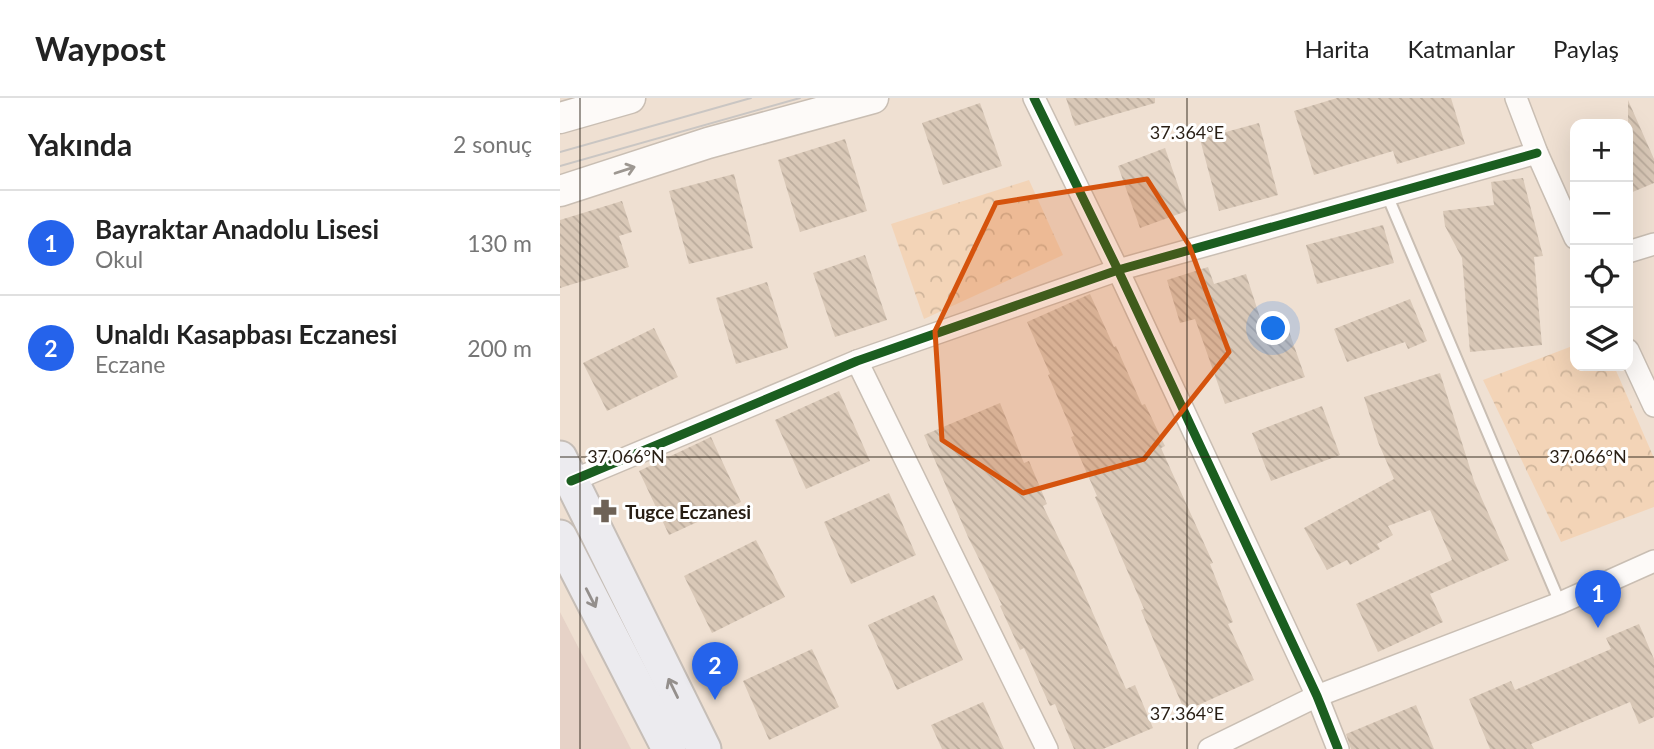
<!DOCTYPE html>
<html lang="tr">
<meta charset="utf-8">
<style>
body{margin:0;font-family:Lato,sans-serif;background:#f2f2f2;color:#222}
.controls{position:absolute;right:21px;top:21px;display:grid;overflow:hidden;border-radius:14px;box-shadow:0 7px 28px #0002}
.controls button{width:63px;height:63px;display:grid;place-items:center;padding:0;border:0;border-bottom:2px solid #e0e0e0;background:#fff;color:#222;font:35px sans-serif}
.you{position:absolute;left:714px;top:231px;width:24px;height:24px;margin:-18px;border:5px solid #fff;border-radius:50%;background:#1a73e8;box-shadow:0 0 0 10px #1a73e833}
.badge{display:grid;place-items:center;width:46px;height:46px;border-radius:50%;background:#2563eb;color:#fff;font-size:23px;font-weight:700}
.pin{position:absolute;translate:-50% -58px;filter:drop-shadow(0 2px 4px #0008)}
.pin::after{content:'';position:absolute;top:37px;width:24px;height:21px;background:inherit;clip-path:polygon(0 0,100% 0,50% 100%)}
.list{margin:0;padding:0;list-style:none}
h2{display:flex;justify-content:space-between;align-items:center;height:91px;margin:0;padding:0 28px;font-size:30px}
h2 small{font-size:23px;font-weight:400;color:#767676}
.list li{display:grid;grid-template-columns:46px 1fr auto;gap:21px;align-items:center;box-sizing:border-box;height:105px;padding:0 28px;border-top:2px solid #e0e0e0}
.list b{display:block;font-size:26px;white-space:nowrap}
.list p{margin:0;font-size:23px;white-space:nowrap;color:#767676}
.list em{font-size:23px;font-style:normal;color:#767676}
.icon{flex:none;width:38px;height:38px;fill:none;stroke:currentColor;stroke-width:2;stroke-linecap:round;stroke-linejoin:round}
.map{position:relative;flex:none;width:1094px;height:651px;overflow:hidden}
header{display:flex;align-items:center;gap:42px;box-sizing:border-box;height:98px;padding:0 35px;background:#fff;border-bottom:2px solid #e0e0e0}
header strong{font-size:33px}
nav{display:flex;gap:38px;margin-inline-start:auto;font-size:24px}
main{display:flex}
aside{flex:1;background:#fff}
.map>svg:first-child{display:block}
.medical{fill:#e6d2c7}
.forest{fill:url(#forest-crowns)}
.building{fill:url(#building-back-hatch)}
.lines{fill:none;stroke-linecap:round;stroke-linejoin:round}
.lane-casing{stroke:#c9beb3;stroke-width:14}
.street-casing{stroke:#c9beb3;stroke-width:24}
.secondary-casing{stroke:#c9beb3;stroke-width:33}
.primary-casing{stroke:#c6beb7;stroke-width:37}
.lane{stroke:#fdfaf8;stroke-width:10}
.street{stroke:#fdfaf8;stroke-width:21}
.secondary{stroke:#fdfaf8;stroke-width:30}
.primary{stroke:#ecebef;stroke-width:33}
.tram{stroke:#cac6c3;stroke-width:2}
.cycleway-casing{stroke:#fff;stroke-width:13}
.cycleway{stroke:#1b5e20;stroke-width:9}
.oneway{stroke:#9d9791}
.oneway2{stroke:#948f8c}
.marked{fill:#d5530d;fill-opacity:0.2;stroke:#d5530d;stroke-width:5;stroke-linejoin:round}
.ticks{fill:none;stroke:#281e14;stroke-width:2;stroke-opacity:0.45}
.labels{text-anchor:middle;dominant-baseline:central;stroke-width:6;stroke-linejoin:round;paint-order:stroke}
.poi-label{font-size:19px;font-weight:bold;fill:#281e14;stroke:#fff;text-anchor:start}
.ticks-label{font-size:18px;text-anchor:middle;fill:#281e14;stroke:#fff;stroke-width:6;stroke-linejoin:round;paint-order:stroke}
</style>
<header>
<strong>Waypost</strong>
<nav><a>Harita</a><a>Katmanlar</a><a>Paylaş</a></nav>
</header>
<main>
<aside>
<h2>Yakında<small>2 sonuç</small></h2>
<ul class="list">
<li><span class="badge">1</span><div><b>Bayraktar Anadolu Lisesi</b><p>Okul</p></div><em>130 m</em></li>
<li><span class="badge">2</span><div><b>Unaldı Kasapbası Eczanesi</b><p>Eczane</p></div><em>200 m</em></li>
</ul>
</aside>
<div class="map">
<svg width="1094" height="651" viewBox="0 0 1094 651">
<defs>
<pattern id="forest-crowns" width="20" height="18" patternUnits="userSpaceOnUse" patternTransform="scale(1.75)"><rect width="20" height="18" fill="#f3d4b7"/><path d="M2 6a3 3 0 1 1 6 0M12 15a3 3 0 1 1 6 0" fill="none" stroke="#d0b69c"/></pattern>
<pattern id="building-back-hatch" width="6" height="6" patternUnits="userSpaceOnUse" patternTransform="scale(1.75)"><rect width="6" height="6" fill="#d9c8b7"/><path d="M-1 5l2 2M0 0l6 6M5-1l2 2" fill="none" stroke="#baab9c"/></pattern>
</defs>
<rect width="100%" height="100%" fill="#efe0d2"/>
<!-- medical -->
<path class="medical" d="M0 514 71 651H0Z"/>
<!-- forest -->
<g class="forest">
<path d="M469 82 503 157 364 221 331 126Z"/>
<path d="M1015 247V268H1054L1094 360V409L1001 444 923 282Z"/>
</g>
<!-- building -->
<g class="building">
<path d="M506 0H595V5L515 28Z"/>
<path d="M777 0H891L905 46 837 66 833 53 754 77 734 13Z"/>
<path d="M1068 2 1094 61V85L1068 96Z"/>
<path d="M420 5 442 68 383 87 362 25Z"/>
<path d="M699 25 718 97 659 113 640 41Z"/>
<path d="M285 41 307 113 240 134 218 62Z"/>
<path d="M605 50 627 113 580 130 558 68Z"/>
<path d="M174 76 193 150 129 166 109 93Z"/>
<path d="M963 80 983 158 974 159 982 247 910 254 902 160 885 128 883 113 934 107 931 84Z"/>
<path d="M62 103 72 134 59 138 69 169 0 190V122Z"/>
<path d="M823 127 834 165 757 186 746 147Z"/>
<path d="M305 157 327 222 275 239 253 175Z"/>
<path d="M648 169 654 186 686 176 704 232 726 225 745 279 665 306 635 221 620 225 607 182Z"/>
<path d="M207 184 228 250 176 266 156 200Z"/>
<path d="M530 196 554 249 556 248 582 307 585 306 605 348 601 350 653 465 650 466 673 524 668 526 694 582 625 613 596 548 581 512 584 511 535 399 537 398 511 339 514 338 488 277 490 276 467 224Z"/>
<path d="M850 201 867 243 848 251 845 244 787 264 774 231Z"/>
<path d="M94 230 118 279 47 313 23 265Z"/>
<path d="M880 275 914 383 949 462 870 496 883 524 818 554 796 506 892 462 870 412 828 428 833 437 817 446 820 451 790 467 787 462 767 472 744 430 834 381 818 344 804 299Z"/>
<path d="M279 293 310 363 246 391 215 322Z"/>
<path d="M440 305 464 365 469 363 487 406 483 408 515 474 566 591 575 587 593 630 543 651H514L495 606 490 608 464 550 460 552 440 508 442 507 408 439 364 337Z"/>
<path d="M762 308 780 357 711 383 692 335Z"/>
<path d="M151 339 181 404 109 437 79 373Z"/>
<path d="M329 395 356 457 291 486 264 424Z"/>
<path d="M196 442 225 499 152 535 124 478Z"/>
<path d="M374 497 403 562 337 592 308 527Z"/>
<path d="M1079 526 1094 561V619L1079 626 1070 604 971 646 974 651H930L909 601 951 583 955 592 1051 551 1046 540Z"/>
<path d="M252 551 279 609 209 642 183 583Z"/>
<path d="M423 604 444 651H382L371 627Z"/>
<path d="M856 607 874 651H791L786 636Z"/>
</g>
<g class="lines">
<!-- lane casing -->
<g class="lane-casing">
<path id="lane" d="M827 97 1000 505"/>
</g>
<!-- street casing -->
<g class="street-casing">
<g id="street">
<path d="M474 0 558 172 757 598 778 651"/>
<path d="M956 0 977 55 1015 140"/>
<path d="M1068 154 1094 146"/>
<path d="M1068 252 1094 308"/>
<path d="M297 263 487 651"/>
<path d="M11 383 297 263 558 172 977 55"/>
<path d="M649 651 757 598 1000 505 1094 463"/>
</g>
</g>
<!-- secondary casing -->
<g class="secondary-casing">
<g id="secondary">
<path d="M0 20 70 0"/>
<path d="M0 93 148 45 313 0"/>
</g>
</g>
<!-- primary casing -->
<g class="primary-casing">
<g id="primary">
<path d="M0 360 144 651"/>
<path d="M0 439 109 651"/>
</g>
</g>
<!-- lane -->
<use href="#lane" class="lane"/>
<!-- street -->
<use href="#street" class="street"/>
<!-- secondary -->
<use href="#secondary" class="secondary"/>
<!-- primary -->
<use href="#primary" class="primary"/>
<!-- tram -->
<g class="tram">
<path d="M0 54 191 0"/>
<path d="M0 68 240 0"/>
</g>
<!-- cycleway casing -->
<g class="cycleway-casing">
<g id="cycleway">
<path d="M474 0 558 172 757 598 778 651"/>
<path d="M11 383 297 263 558 172 977 55"/>
</g>
</g>
<!-- cycleway -->
<use href="#cycleway" class="cycleway"/>
</g>
<!-- one-way arrows -->
<defs><path id="oneway-shaft" d="M-6 0H5M1.5-3L5.5 0L1.5 3" fill="none" stroke-width="1.6" stroke-linecap="round" stroke-linejoin="round" transform="scale(1.75)"/></defs>
<use class="oneway" href="#oneway-shaft" transform="translate(65 72) rotate(-18)"/>
<g class="oneway2">
<use href="#oneway-shaft" transform="translate(31 500) rotate(63)"/>
<use href="#oneway-shaft" transform="translate(113 590) rotate(-116)"/>
</g>
<!-- marked area -->
<path class="marked" d="M587 81 629 147 669 254 584 361 463 395 382 342 375 233 436 105Z"/>
<!-- ticks -->
<path class="ticks" d="M20 0V651M627 0V651M0 359H1094"/>
<!-- icons -->
<defs>
<g id="pharmacy-bare" transform="scale(1.89)"><path d="M-2-6h4v4h4v4h-4v4h-4v-4h-4v-4h4Z" fill="#6e6256" stroke="#fff" stroke-width="2.5" paint-order="stroke"/></g>
</defs>
<g fill-rule="evenodd">
<use href="#pharmacy-bare" x="45" y="413"/>
</g>
<g class="labels">
<!-- poi labels -->
<g class="poi-label">
<text x="65" y="413">Tugce Eczanesi</text>
</g>
</g>
<g class="ticks-label">
<text x="627" y="41">37.364°E</text>
<text x="66" y="365">37.066°N</text>
<text x="1028" y="365">37.066°N</text>
<text x="627" y="622">37.364°E</text>
</g>
</svg>
<div class="controls">
<button>+</button>
<button>−</button>
<button><svg class="icon" aria-label="locate" viewBox="0 0 24 24"><circle cx="12" cy="12" r="6"/><path d="M12 2v4M12 18v4M2 12h4M18 12h4"/></svg></button>
<button><svg class="icon" aria-label="layers" viewBox="0 0 24 24"><path d="M12 4l9 5-9 5-9-5zM3 14l9 5 9-5"/></svg></button>
</div>
<div class="you"></div>
<div class="pin badge" style="left:1038px;top:530px">1</div>
<div class="pin badge" style="left:155px;top:602px">2</div>
</div>
</main>
